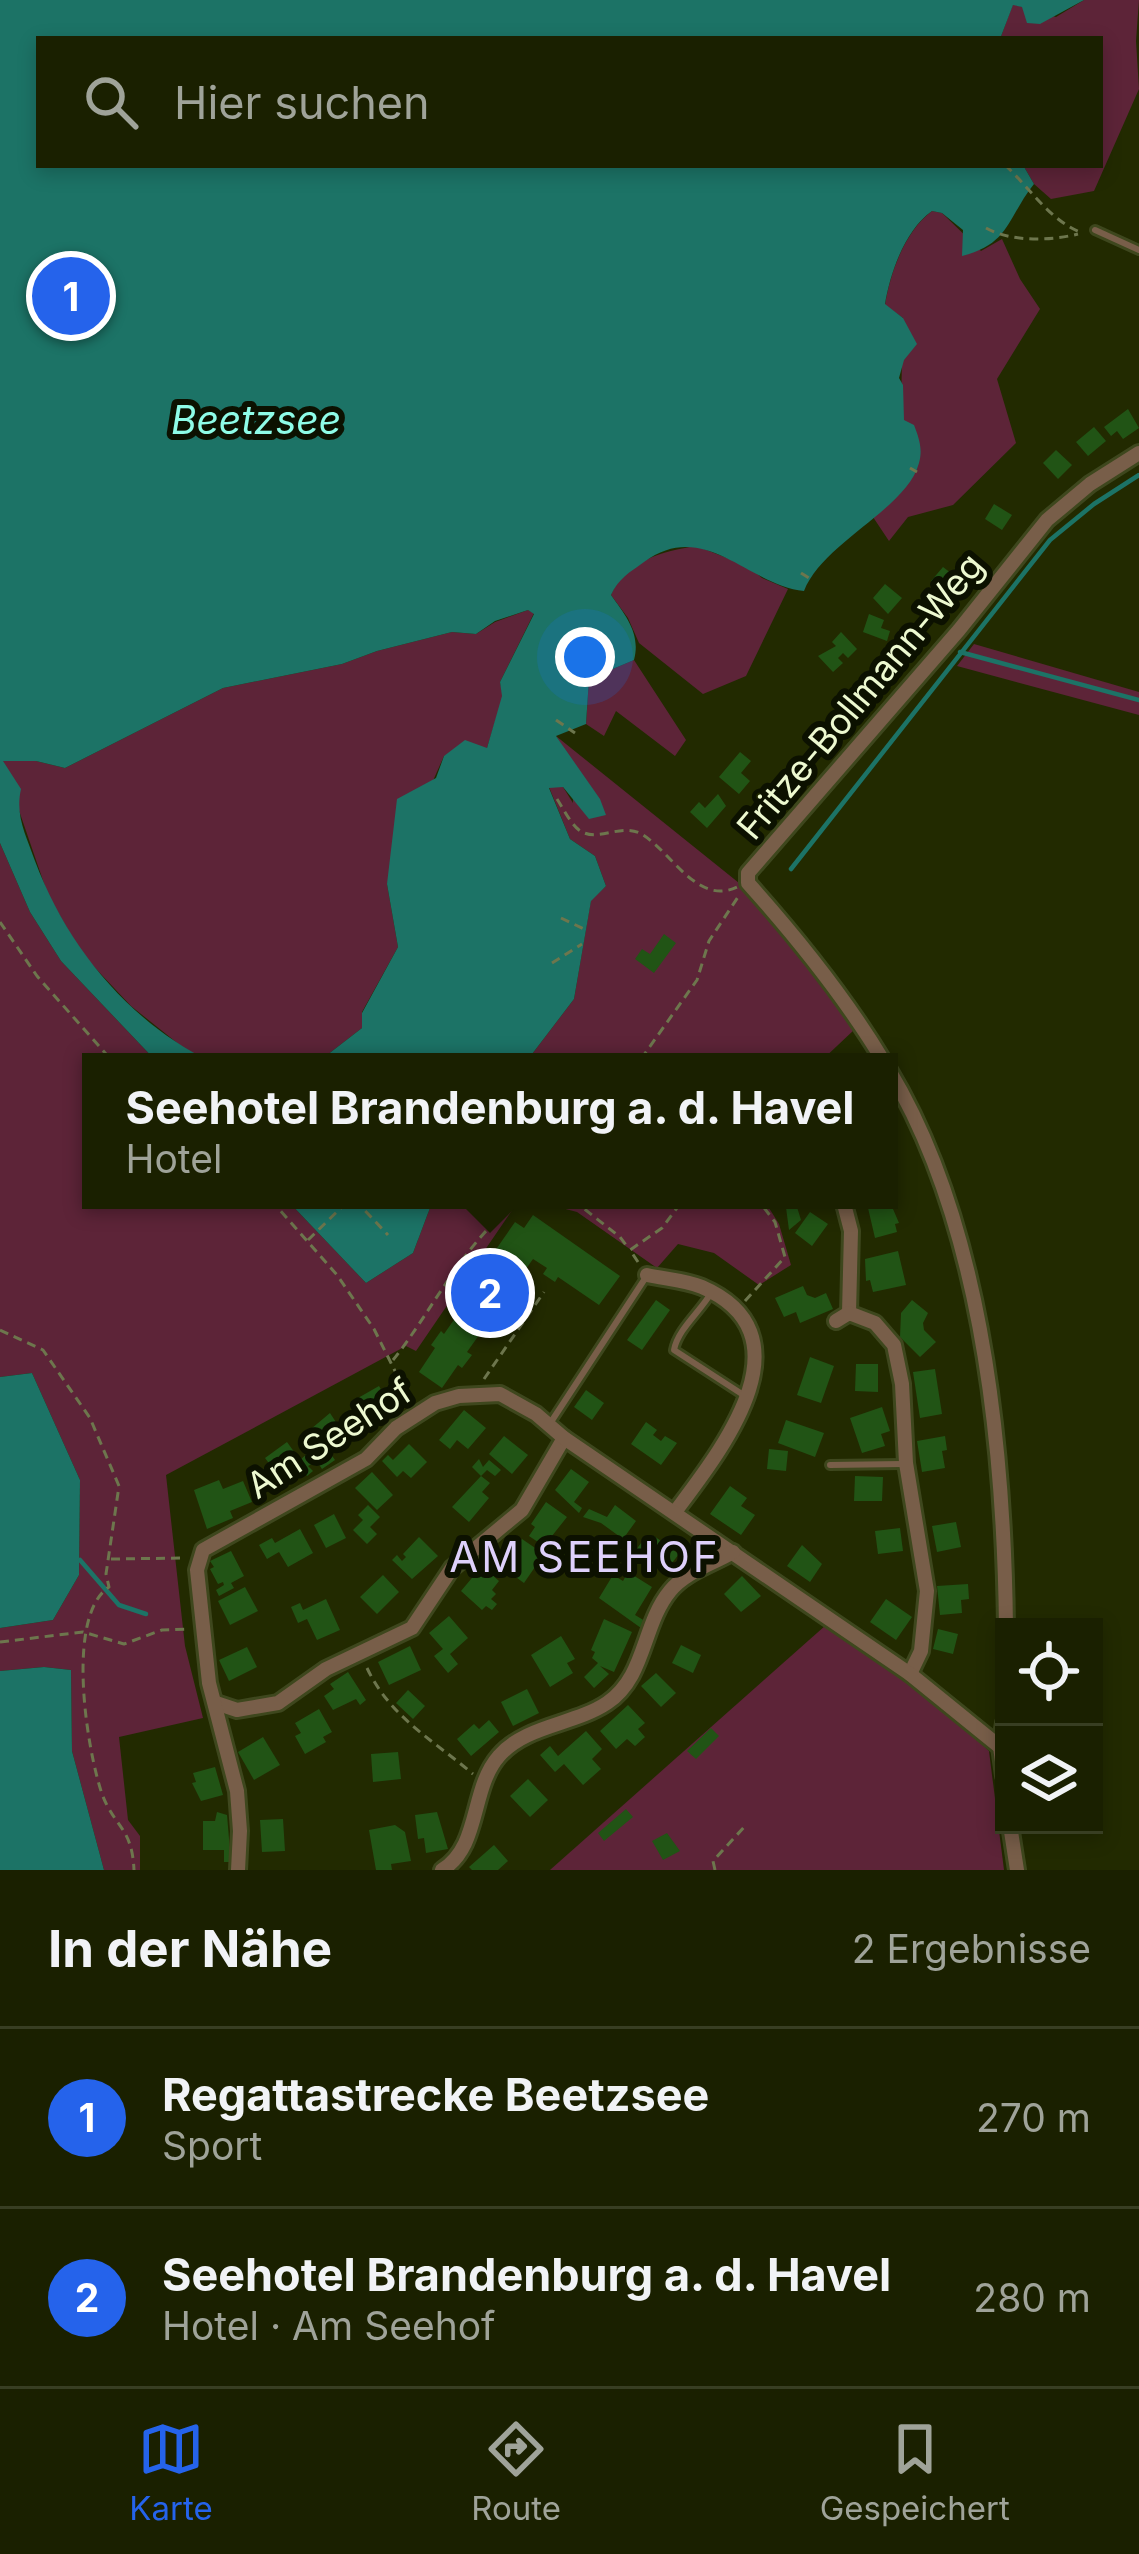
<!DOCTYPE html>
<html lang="de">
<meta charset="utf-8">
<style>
body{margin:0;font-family:Inter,sans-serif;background:#23280a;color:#f1f3f6}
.controls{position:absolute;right:36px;bottom:36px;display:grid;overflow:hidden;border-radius:0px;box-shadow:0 6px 18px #0003}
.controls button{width:108px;height:108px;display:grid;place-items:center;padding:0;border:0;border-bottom:3px solid #383e22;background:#1a2000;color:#f1f3f6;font:60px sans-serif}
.you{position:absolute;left:585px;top:657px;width:42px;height:42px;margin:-30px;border:9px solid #fff;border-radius:50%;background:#1a73e8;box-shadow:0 0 0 18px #1a73e833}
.badge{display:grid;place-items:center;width:78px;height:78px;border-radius:50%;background:#2563eb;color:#fff;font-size:39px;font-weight:700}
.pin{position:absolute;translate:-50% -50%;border:6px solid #fff;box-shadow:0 3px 12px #0006}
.popup{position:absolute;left:82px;top:1053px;width:816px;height:156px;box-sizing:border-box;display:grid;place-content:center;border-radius:0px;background:#1a2000;filter:drop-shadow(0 3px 9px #0005);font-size:39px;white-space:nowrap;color:#9fa399}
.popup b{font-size:45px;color:#f1f3f6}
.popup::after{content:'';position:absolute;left:50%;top:100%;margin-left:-24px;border:24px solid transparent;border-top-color:#1a2000}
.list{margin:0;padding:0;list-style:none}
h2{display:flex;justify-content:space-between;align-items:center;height:156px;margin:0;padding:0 48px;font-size:51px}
h2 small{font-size:39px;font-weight:400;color:#9fa399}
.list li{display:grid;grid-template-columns:78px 1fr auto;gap:36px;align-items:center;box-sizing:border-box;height:180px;padding:0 48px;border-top:3px solid #383e22}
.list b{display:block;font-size:45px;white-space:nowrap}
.list p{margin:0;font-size:39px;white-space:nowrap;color:#9fa399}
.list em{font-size:39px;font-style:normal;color:#9fa399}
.icon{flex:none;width:66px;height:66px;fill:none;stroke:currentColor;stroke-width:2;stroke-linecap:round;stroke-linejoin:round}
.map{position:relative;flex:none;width:1139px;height:1870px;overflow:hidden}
.search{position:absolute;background:#1a2000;box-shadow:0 6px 18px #0003;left:36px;right:36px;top:36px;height:132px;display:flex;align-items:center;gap:30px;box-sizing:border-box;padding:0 42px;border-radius:0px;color:#9fa399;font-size:45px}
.sheet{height:516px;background:#1a2000}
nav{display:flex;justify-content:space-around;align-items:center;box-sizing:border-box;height:168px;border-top:3px solid #383e22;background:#1a2000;font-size:33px;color:#9fa399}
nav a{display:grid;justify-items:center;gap:6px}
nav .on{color:#2563eb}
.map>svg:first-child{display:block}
.green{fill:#5d2438}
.water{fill:#1c7366}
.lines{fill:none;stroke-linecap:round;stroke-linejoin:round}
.stream{stroke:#1c7366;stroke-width:4.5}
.building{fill:#215415}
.service-casing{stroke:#3e471d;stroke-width:12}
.minor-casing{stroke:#3e471d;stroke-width:20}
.path{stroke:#6d764d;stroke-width:3;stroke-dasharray:9 6;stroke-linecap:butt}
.service{stroke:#785e49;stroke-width:6}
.minor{stroke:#785e49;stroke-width:14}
.labels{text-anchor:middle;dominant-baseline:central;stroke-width:12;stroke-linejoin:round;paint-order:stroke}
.street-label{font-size:36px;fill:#edf9d0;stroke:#0c1100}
.water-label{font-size:39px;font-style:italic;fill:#8efce7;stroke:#0c1100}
.quarter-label{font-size:42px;letter-spacing:3px;fill:#ded0fb;stroke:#0c1100}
</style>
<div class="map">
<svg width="1139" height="1870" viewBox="0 0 1139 1870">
<rect width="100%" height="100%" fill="#222a00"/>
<!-- green -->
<g class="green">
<path d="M1084 0H1139L1136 41 1139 89 1094 191 1051 199 1034 184 1023 165H1100V39H1000L1013 4 1056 17Z"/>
<path d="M932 211 942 213 981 251 1002 239 1020 279 1040 309 997 379 1016 443 953 505 908 517 889 541 873 517 899 491 903 318 885 305C890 273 905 231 932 211Z"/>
<path d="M696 546 748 566 762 578 788 589 746 676 703 694 639 643 628 618 611 595C625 561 663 551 696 546Z"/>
<path d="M528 610 534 613 500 682 503 696 487 748 444 756 387 884 398 947 362 1012V1028L318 1062H211L186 1050 131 1006 82 954 48 895 2 761H36L65 768 223 688 342 664 377 651 452 632 476 634 495 622Z"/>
<path d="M974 644 1139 692V715L957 666Z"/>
<path d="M634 660 686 740 675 756 616 711 604 736 586 724 589 679Z"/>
<path d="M556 736 744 887 799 948 855 1029 820 1062H526L574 999 591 900 606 886 595 856 570 839 549 787H563L573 803 572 762Z"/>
<path d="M0 843 30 912 61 961 157 1062H91V1200H287L366 1283 413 1253 433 1200H519L416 1351 406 1346 166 1475 185 1646 203 1718 119 1737 128 1820 140 1836V1870H104L72 1751 71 1670 44 1667 0 1671V1628L53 1620 79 1575 80 1480 32 1373 0 1377Z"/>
<path d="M531 1200H764L779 1224 791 1265 759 1285 714 1253 678 1244 657 1268 577 1212Z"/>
<path d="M826 1625 922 1688 989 1751 1004 1870H550Z"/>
</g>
<!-- water -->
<g class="water">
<path d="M0 0H1084L1040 24 1027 23 1022 7 1013 5 1000 39H39V165H1023L1034 184C1007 218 1010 244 962 256L963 230 942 213 932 211C905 230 890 273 885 304L903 318 917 344 904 360 899 378 903 385 904 420 914 425C919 438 923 449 919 463 907 509 823 542 804 591 747 585 705 518 644 562 630 572 618 579 611 595 626 616 641 634 634 660L589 679 586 724 556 736 600 799 606 815 589 819 563 787 549 788 570 839 595 856 606 886 591 901 574 999 526 1062H318L362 1028V1013L398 947 387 884 397 799 436 778 444 756 465 740 487 748 502 696 500 682 534 614 528 610 495 621 476 634 452 632 377 651 342 664 223 688 65 768 36 761H3L21 789C15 816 26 835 35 861 67 946 128 1021 211 1062H157L61 961 30 912 0 843Z"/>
<path d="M287 1200H433L413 1253 366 1283Z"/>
<path d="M32 1373 80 1480 79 1575 53 1620 0 1628V1377Z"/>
<path d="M44 1667 71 1670 72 1751 104 1870H0V1671Z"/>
</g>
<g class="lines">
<!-- stream -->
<g class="stream">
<path d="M960 652 1139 700"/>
<path d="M791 869 1050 540 1094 504 1139 475"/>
<path d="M80 1560 119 1605 146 1614"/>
</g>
</g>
<!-- building -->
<g class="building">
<path d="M1128 409 1139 428 1123 439 1117 431 1111 436 1104 427Z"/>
<path d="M1094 427 1106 441 1088 456 1076 442Z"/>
<path d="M1056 450 1072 465 1058 479 1043 463Z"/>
<path d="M994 504 1012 515 1002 530 985 519Z"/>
<path d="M943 567 960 580 945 599 934 590 937 586 931 581Z"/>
<path d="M885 584 902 598 888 614 873 598Z"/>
<path d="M869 614 884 620 881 628 890 631 887 641 863 632Z"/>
<path d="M841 632 857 649 848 658 843 653 838 658 843 663 833 672 818 656 836 646 832 642Z"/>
<path d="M740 752 751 761 741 773 750 781 739 794 719 777Z"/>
<path d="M718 794 726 806 707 828 690 812 699 802 705 808Z"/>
<path d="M664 934 676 943 654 973 635 959 642 949 650 954Z"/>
<path d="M785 1200H816V1201L797 1207 801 1220 789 1230Z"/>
<path d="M890 1202 899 1223 895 1224 897 1232 875 1238 868 1208Z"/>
<path d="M810 1212 828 1224 812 1246 795 1233Z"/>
<path d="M533 1215 620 1276 599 1305 558 1277 555 1282 543 1274 547 1268 533 1259 467 1352 472 1355 462 1368 458 1365 442 1388 419 1372 435 1348 431 1345 441 1331 444 1334 495 1261 490 1258 515 1222 524 1228Z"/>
<path d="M898 1251 906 1285 873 1292 870 1280 866 1281 865 1259Z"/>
<path d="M803 1286 807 1295 815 1298 826 1293 833 1309 800 1323 796 1312 784 1317 775 1298Z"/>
<path d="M656 1300 670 1310 642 1350 627 1340Z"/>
<path d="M912 1300 928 1313 923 1323 924 1330 936 1342 920 1357 900 1337 901 1313Z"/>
<path d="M810 1357 834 1366 821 1403 797 1395Z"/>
<path d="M856 1364H878V1392L855 1391Z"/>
<path d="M935 1369 942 1414 920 1418 913 1372Z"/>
<path d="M379 1386 395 1414 366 1430 351 1402Z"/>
<path d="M586 1390 604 1403 592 1420 574 1407Z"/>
<path d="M882 1407 890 1431 881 1434 885 1446 862 1453 850 1418Z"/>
<path d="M464 1410 486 1428 468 1449 457 1440 450 1449 439 1440Z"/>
<path d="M330 1413 343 1433 325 1446 335 1460 322 1469 312 1454 317 1450 305 1434Z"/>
<path d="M786 1420 824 1433 815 1457 778 1443Z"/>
<path d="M646 1422 657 1430 653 1435 661 1441 665 1436 677 1443 661 1465 631 1444Z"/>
<path d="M504 1436 528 1455 512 1474 489 1454Z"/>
<path d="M945 1436 947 1450 942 1451 945 1468 922 1472 917 1441Z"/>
<path d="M287 1442 300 1460 308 1453 315 1462 308 1466 313 1471 307 1476 301 1468 283 1482 265 1458Z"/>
<path d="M409 1444 427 1462 411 1478 403 1471 397 1477 382 1461 388 1455 393 1460Z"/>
<path d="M769 1449 788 1451 786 1471 767 1469Z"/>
<path d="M479 1459 483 1467 489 1460 501 1470 495 1476 487 1470 481 1476 490 1483 482 1492 489 1498 469 1522 452 1507 481 1476 472 1467Z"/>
<path d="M571 1469 589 1482 574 1502 582 1508 579 1513 555 1490Z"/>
<path d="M372 1472 393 1495 377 1510 355 1488Z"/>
<path d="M855 1476 883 1477 882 1501H854Z"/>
<path d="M219 1480 223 1489 243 1481 252 1502 230 1511 233 1518 207 1529 194 1490Z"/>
<path d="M730 1486 747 1498 741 1506 755 1515 741 1535 710 1514Z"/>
<path d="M546 1502 567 1517 544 1546 529 1536 535 1527 531 1524Z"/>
<path d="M368 1505 380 1517 370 1527 377 1534 367 1544 353 1530 363 1520 358 1515Z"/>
<path d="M615 1505 636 1521 623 1539 601 1523 583 1517 589 1509 607 1517Z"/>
<path d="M334 1514 346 1538 326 1548 314 1525Z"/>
<path d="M956 1522 961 1547 937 1552 932 1526Z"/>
<path d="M900 1528 903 1551 878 1554 875 1531Z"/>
<path d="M300 1529 313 1553 288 1567 279 1552 267 1559 259 1545 272 1538 275 1543Z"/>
<path d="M654 1536 679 1554 665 1572 642 1555 640 1559 633 1554 644 1539 649 1543Z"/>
<path d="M419 1537 438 1556 412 1579 392 1560 397 1555 402 1561 406 1557 403 1554Z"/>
<path d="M522 1539 544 1554 524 1583 503 1568Z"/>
<path d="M802 1545 822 1564 810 1582 787 1566Z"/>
<path d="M231 1551 244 1576 231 1583 234 1588 219 1596 216 1590 224 1585 223 1582 218 1584 210 1569 214 1567 210 1561Z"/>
<path d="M482 1566 499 1581 492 1590 496 1594 491 1599 497 1604 492 1610 486 1606 482 1610 461 1591Z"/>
<path d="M628 1572 652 1587 635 1615 645 1621 641 1628 599 1598 613 1575 623 1581Z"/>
<path d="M383 1575 399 1592 377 1614 360 1597Z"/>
<path d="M742 1576 761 1596 741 1612 724 1594Z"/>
<path d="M968 1584 969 1599 961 1600 962 1613 940 1615 937 1586Z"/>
<path d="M245 1587 258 1611 230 1625 218 1601Z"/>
<path d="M326 1599 340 1630 317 1640 307 1619 298 1623 291 1607 300 1603 303 1610Z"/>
<path d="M886 1599 912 1617 896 1640 870 1622Z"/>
<path d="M449 1616 468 1638 450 1654 458 1664 448 1673 434 1656 443 1649 429 1633Z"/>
<path d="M604 1619 632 1632 614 1672 600 1666 609 1674 594 1688 584 1677 598 1663 592 1658 595 1652 591 1650Z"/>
<path d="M938 1629 958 1634 953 1654 933 1649Z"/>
<path d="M561 1636 575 1659 567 1663 573 1673 550 1687 531 1655Z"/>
<path d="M681 1645 701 1655 693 1673 672 1663Z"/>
<path d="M410 1646 421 1670 389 1685 378 1662Z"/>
<path d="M247 1647 257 1667 229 1681 219 1660Z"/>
<path d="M348 1672 366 1700 360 1705 356 1699 333 1710 324 1696 334 1689 330 1684Z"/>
<path d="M656 1673 676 1693 661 1707 641 1686Z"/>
<path d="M527 1689 539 1713 513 1726 501 1702Z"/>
<path d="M408 1690 425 1706 413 1719 396 1703Z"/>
<path d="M628 1705 645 1723 638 1729 645 1737 635 1746 627 1739 616 1749 600 1731Z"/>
<path d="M319 1709 332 1732 323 1737 326 1742 305 1754 295 1736 301 1733 295 1723Z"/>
<path d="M489 1720 499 1732 471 1756 457 1739 474 1724 479 1729Z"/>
<path d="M711 1728 719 1736 696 1759 687 1751Z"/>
<path d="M586 1731 602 1749 592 1759 601 1769 583 1785 564 1764 555 1772 540 1755 550 1746 558 1756Z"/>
<path d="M263 1737 280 1765 254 1780 238 1752Z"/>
<path d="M398 1752 401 1779 373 1782 371 1754Z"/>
<path d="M215 1767 223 1795 201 1801 192 1783 196 1782 193 1773Z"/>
<path d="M528 1779 548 1800 530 1817 510 1796Z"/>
<path d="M626 1809 633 1817 604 1841 598 1833Z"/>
<path d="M217 1812 227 1815 231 1862H224V1850H203V1821H215Z"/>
<path d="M437 1812 448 1849 426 1853 424 1838 418 1839 415 1815Z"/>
<path d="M283 1819 285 1851 262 1852 260 1820Z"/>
<path d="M395 1825 405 1832 411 1861 391 1864 392 1870H376L369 1830Z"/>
<path d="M667 1833 680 1851 663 1860 652 1841Z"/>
<path d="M494 1845 508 1861 498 1870H472L469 1867Z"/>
</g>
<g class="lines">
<!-- service casing -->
<g class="service-casing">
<g id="service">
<path d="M1095 230 1139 250"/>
<path d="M711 1293C700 1312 678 1329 674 1350L745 1396"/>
<path d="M551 1422 646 1277"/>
<path d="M830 1465 902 1464"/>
</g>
</g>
<!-- minor casing -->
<g class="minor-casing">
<g id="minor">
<path d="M884 1062C845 997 799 940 748 883V873L959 630 1047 520 1090 484 1139 453"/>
<path d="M889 1070C983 1226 1004 1448 1006 1627"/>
<path d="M843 1200 851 1231 849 1313"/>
<path d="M647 1275C665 1279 685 1280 702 1287 814 1336 719 1453 675 1512"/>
<path d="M836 1321 849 1313 875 1323 894 1345 902 1384 906 1463 927 1591 921 1651 910 1674"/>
<path d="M216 1703 237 1710 278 1703 326 1669 412 1628 452 1568 522 1510 564 1438"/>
<path d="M1004 1723 1000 1747 1004 1776"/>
<path d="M1010 1825 1017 1870"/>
<path d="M238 1870 240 1831 237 1791 209 1683 197 1570 203 1550 366 1459 396 1428 435 1403 459 1396 500 1394 536 1414 564 1438 910 1674 1000 1747"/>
<path d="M442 1870C481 1846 470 1789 499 1756 526 1725 574 1725 607 1703 646 1677 642 1625 670 1591 685 1572 713 1564 733 1552"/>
</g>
</g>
<!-- path -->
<g class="path">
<path d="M1005 165C1031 189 1049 220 1082 233"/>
<path d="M986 228C1011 242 1050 241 1078 234"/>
<path d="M910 468 917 472"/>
<path d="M801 573 812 580"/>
<path d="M556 720 575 733"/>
<path d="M557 799C563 808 570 823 579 830 598 844 622 821 643 835 672 853 698 906 737 887"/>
<path d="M561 918 586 930"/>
<path d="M0 922 37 976 113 1062"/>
<path d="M552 963 582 944"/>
<path d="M641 1059 697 980 709 941 738 897"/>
<path d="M569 1060 645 1062"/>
<path d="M271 1200 337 1275 374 1329 409 1399"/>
<path d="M355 1200 388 1235"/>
<path d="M573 1200 620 1237 629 1249"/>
<path d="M308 1240 349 1200"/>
<path d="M638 1262 630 1250 662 1228 683 1200"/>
<path d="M745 1301 785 1257 775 1222 758 1200"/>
<path d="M0 1330 43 1350 90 1418 119 1486 106 1574 109 1587C65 1616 87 1750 102 1794 115 1828 132 1827 134 1870"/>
<path d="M393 1360C432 1312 469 1232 523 1200"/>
<path d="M484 1379 544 1292"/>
<path d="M111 1559 186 1558"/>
<path d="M0 1642 83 1632 124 1644 162 1630 190 1629"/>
<path d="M367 1668C390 1717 433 1740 473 1774"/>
<path d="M715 1870 713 1861 746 1825"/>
</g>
<!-- service -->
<use href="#service" class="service"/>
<!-- minor -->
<use href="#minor" class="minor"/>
</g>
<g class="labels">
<!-- street labels -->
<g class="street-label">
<text transform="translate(860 696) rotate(-50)">Fritze-Bollmann-Weg</text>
<text transform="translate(329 1438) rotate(-33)">Am Seehof</text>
</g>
<!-- water labels -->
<g class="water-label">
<text x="256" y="419">Beetzsee</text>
</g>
<!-- quarter labels -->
<g class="quarter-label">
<text x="585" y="1556">AM SEEHOF</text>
</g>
</g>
</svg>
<div class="controls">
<button><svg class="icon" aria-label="locate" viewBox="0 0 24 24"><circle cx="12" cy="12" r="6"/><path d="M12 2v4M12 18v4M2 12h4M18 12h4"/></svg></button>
<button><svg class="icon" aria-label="layers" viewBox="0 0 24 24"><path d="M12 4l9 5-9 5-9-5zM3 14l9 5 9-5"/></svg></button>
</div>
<div class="you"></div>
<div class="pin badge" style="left:71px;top:296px">1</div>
<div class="pin badge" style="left:490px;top:1293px">2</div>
<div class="popup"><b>Seehotel Brandenburg a. d. Havel</b>Hotel</div>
<div class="search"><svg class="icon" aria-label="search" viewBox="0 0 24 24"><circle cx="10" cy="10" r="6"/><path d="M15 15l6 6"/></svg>Hier suchen</div>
</div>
<section class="sheet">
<h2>In der Nähe<small>2 Ergebnisse</small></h2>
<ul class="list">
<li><span class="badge">1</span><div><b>Regattastrecke Beetzsee</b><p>Sport</p></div><em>270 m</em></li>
<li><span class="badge">2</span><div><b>Seehotel Brandenburg a. d. Havel</b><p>Hotel · Am Seehof</p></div><em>280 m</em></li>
</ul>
</section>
<nav>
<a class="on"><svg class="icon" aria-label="map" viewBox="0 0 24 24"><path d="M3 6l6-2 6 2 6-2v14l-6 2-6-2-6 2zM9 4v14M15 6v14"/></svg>Karte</a>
<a><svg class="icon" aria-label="directions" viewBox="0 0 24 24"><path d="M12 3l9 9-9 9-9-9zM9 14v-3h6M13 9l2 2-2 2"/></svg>Route</a>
<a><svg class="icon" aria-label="saved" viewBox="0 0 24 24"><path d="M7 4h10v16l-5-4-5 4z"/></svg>Gespeichert</a>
</nav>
